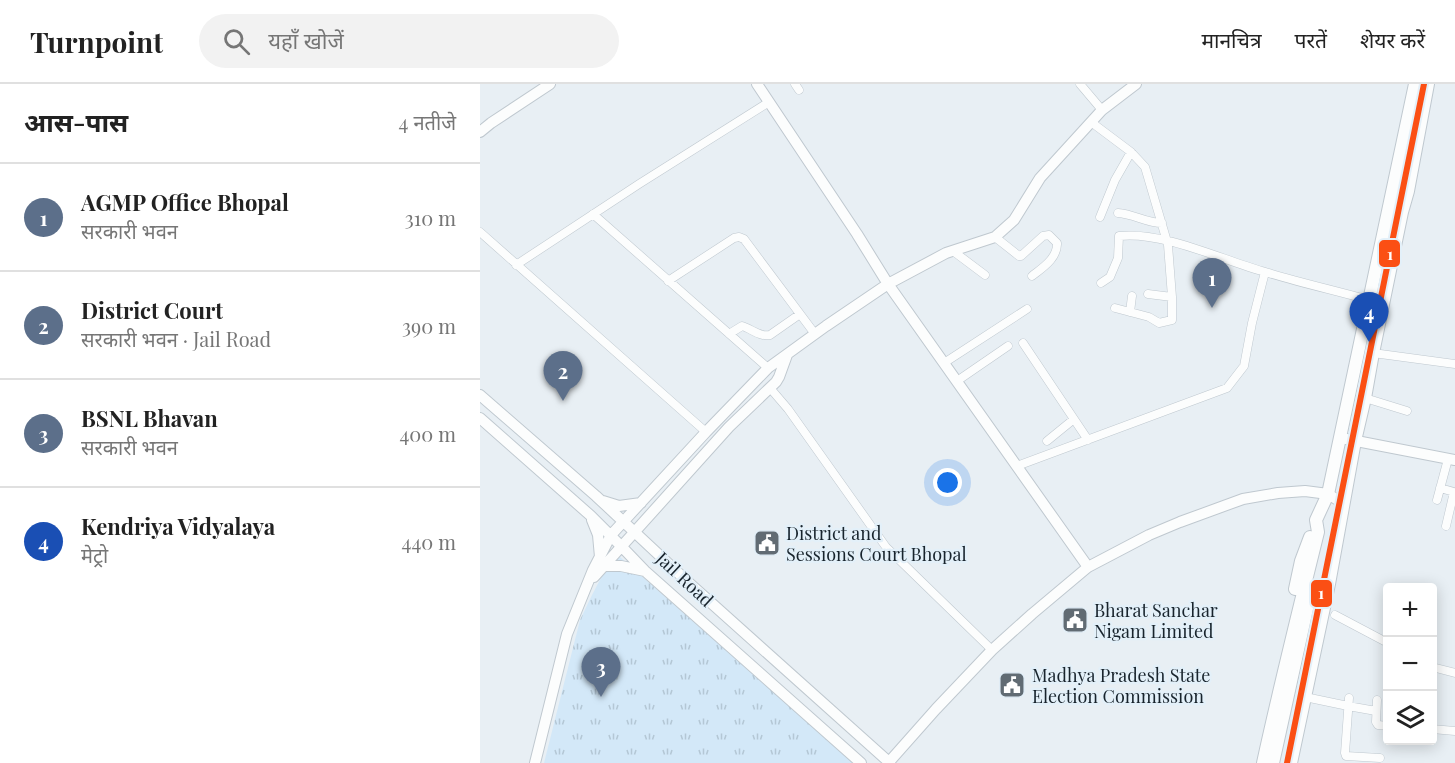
<!DOCTYPE html>
<html lang="hi">
<head>
<meta charset="utf-8">
<style>
  :root { --surface:#fff; --page:#f2f2f2; --text:#222; --muted:#767676; --line:#e0e0e0; --accent:#616b73 }
  body { margin:0; font-family:"Playfair Display","Noto Sans Devanagari",serif; background:var(--page); color:var(--text) }
  .controls { position:absolute; right:18px; bottom:18px; display:grid; overflow:hidden; border-radius:6px; box-shadow:0 3px 15px #0003 }
  .controls button { width:54px; height:54px; display:grid; place-items:center; padding:0; border:0; border-bottom:2px solid var(--line); background:var(--surface); color:var(--text); font:30px sans-serif }
  .you { position:absolute; left:468px; top:399px; width:21px; height:21px; margin:-15px; border:4px solid #fff; border-radius:50%; background:#1a73e8; box-shadow:0 0 0 9px #1a73e833 }
  .badge { display:grid; place-items:center; width:39px; height:39px; border-radius:50%; background:var(--accent); color:#fff; font-size:20px; font-weight:700 }
  .pin { position:absolute; translate:-50% -50px; filter:drop-shadow(0 2px 3px #0008) }
  .pin::after { content:''; position:absolute; top:32px; width:21px; height:18px; background:inherit; clip-path:polygon(0 0,100% 0,50% 100%) }
  .list { margin:0; padding:0; list-style:none }
  h2 { display:flex; justify-content:space-between; align-items:center; height:78px; margin:0; padding:0 24px; font-size:26px }
  h2 small { font-size:20px; font-weight:400; color:var(--muted) }
  .list li { display:grid; grid-template-columns:39px 1fr auto; gap:18px; align-items:center; box-sizing:border-box; height:108px; padding:0 24px; border-top:2px solid var(--line) }
  .list b { display:block; font-size:22px; white-space:nowrap }
  .list p { margin:0; font-size:20px; white-space:nowrap; color:var(--muted) }
  .list em { font-size:20px; font-style:normal; color:var(--muted) }
  .icon { flex:none; width:33px; height:33px; fill:none; stroke:currentColor; stroke-width:2; stroke-linecap:round; stroke-linejoin:round }
  .map { position:relative; flex:none; width:975px; height:679px; overflow:hidden }
  header { display:flex; align-items:center; gap:36px; box-sizing:border-box; height:84px; padding:0 30px; background:var(--surface); border-bottom:2px solid var(--line) }
  header strong { font-size:28px }
  nav { display:flex; gap:33px; margin-inline-start:auto; font-size:21px }
  .search { width:420px; height:54px; background:var(--page); display:flex; align-items:center; gap:15px; box-sizing:border-box; padding:0 21px; border-radius:33px; color:var(--muted); font-size:22px }
  main { display:flex }
  aside { flex:1; background:var(--surface) }
  .map>svg:first-child { display:block }
  .grass { fill:url(#grass-tufts) }
  .lines { fill:none; stroke-linecap:round; stroke-linejoin:round }
  .street-casing { stroke:#bfc8cf; stroke-width:9 }
  .secondary-casing { stroke:#bfc8cf; stroke-width:12 }
  .primary-casing { stroke:#bfc8cf; stroke-width:14 }
  .street { stroke:#fcfdfd; stroke-width:8 }
  .secondary { stroke:#fcfdfd; stroke-width:10 }
  .primary { stroke:#fcfdfd; stroke-width:12 }
  .metro-1-casing { stroke:#e3f0f9; stroke-width:10 }
  .metro-1 { stroke:#fb4f14; stroke-width:6 }
  .labels { text-anchor:middle; dominant-baseline:central; stroke-width:4.5; stroke-linejoin:round; paint-order:stroke }
  .poi-label { font-size:18px; fill:#18242d; stroke:#e3f0f9; text-anchor:start }
  .street-label { font-size:18px; fill:#18242d; stroke:#e3f0f9 }
  .line-badge { stroke:#e3f0f9; stroke-width:2 }
  .badge-label { font-size:16px; text-anchor:middle; font-weight:bold; fill:#fff }
</style>
</head>
<body>
<header>
<strong>Turnpoint</strong>
<div class="search"><svg class="icon" aria-label="search" viewBox="0 0 24 24"><circle cx="10" cy="10" r="6"/><path d="M15 15l6 6"/></svg>यहाँ खोजें</div>
<nav><a>मानचित्र</a><a>परतें</a><a>शेयर करें</a></nav>
</header>
<main>
<aside>
<h2>आस-पास<small>4 नतीजे</small></h2>
<ul class="list">
<li><span class="badge" style="background:#5c6f8a">1</span><div><b>AGMP Office Bhopal</b><p>सरकारी भवन</p></div><em>310 m</em></li>
<li><span class="badge" style="background:#5c6f8a">2</span><div><b>District Court</b><p>सरकारी भवन · Jail Road</p></div><em>390 m</em></li>
<li><span class="badge" style="background:#5c6f8a">3</span><div><b>BSNL Bhavan</b><p>सरकारी भवन</p></div><em>400 m</em></li>
<li><span class="badge" style="background:#1a4fb4">4</span><div><b>Kendriya Vidyalaya</b><p>मेट्रो</p></div><em>440 m</em></li>
</ul>
</aside>
<div class="map">
<svg width="975" height="679" viewBox="0 0 975 679">
  <defs>
    <pattern id="grass-tufts" width="24" height="20" patternUnits="userSpaceOnUse" patternTransform="scale(1.5)"><rect width="24" height="20" fill="#d3e8f8"/><path d="M3 7l-1-3M5 7V3M7 7l1-3M15 17l-1-3M17 17v-4M19 17l1-3" fill="none" stroke="#b4c7d5"/></pattern>
  </defs>
  <rect width="100%" height="100%" fill="#e8eff4"/>
  <path class="grass" d="M140,473L374,679H64L100,536L112,511L123,490Z"/>
  <g class="lines">
    <g class="street-casing">
      <path id="street" d="M315,0L319,6
        M600,0L622,26
        M611,38L651,68L665,83L688,161L692,213V236L679,239L669,233L635,224
        M638,129C654,130 666,139 682,139
        M113,130L288,284
        M620,133L635,96L651,68
        M0,148L226,348
        M515,153L539,172H541L563,152L569,151L577,159C578,174 562,184 552,192
        M473,167L505,191
        M36,181L159,100L289,18
        M188,197L254,154L259,153L264,155L335,250
        M621,199L630,193L638,174L639,152C682,147 740,175 782,187C817,198 853,206 889,216
        M668,210L692,213
        M650,228L652,212
        M249,250L262,242C272,245 279,253 290,251L320,230
        M543,259L608,356
        M893,269L975,280
        M464,279L547,225
        M477,297L528,262
        M290,304L308,325L406,463L512,566
        M885,314L927,327
        M567,357L594,335
        M537,382L747,304L764,282L772,239L785,188
        M960,404L974,408L966,442
        M957,416L968,375
        M855,531L908,559
        M952,583L975,589
        M825,613L868,622L896,627
        M869,614L865,669L866,672L900,674
        M897,616L896,638L898,641L908,642
        M952,645L975,647"/>
    </g>
    <g class="secondary-casing">
      <path id="secondary" d="M277,0L377,150L408,200L608,483
        M0,48L11,39L70,0
        M0,311L116,412L209,499L410,679
        M0,334L111,432L142,463L165,487L381,679
        M861,354L975,376
        M123,417L139,422L161,419
        M112,436L118,451L120,473
        M124,482H141L165,487
        M114,493L249,343L296,298L299,293L307,271
        M409,678L456,625L512,566L552,530L608,483L669,451L700,438L763,415L798,409L825,407L848,410L864,420
        M55,679L87,550L113,486L131,451L226,348L288,284L346,242L408,200L466,169L515,153L534,136L560,94L622,26L656,0"/>
    </g>
    <g class="primary-casing">
      <path id="primary" d="M815,505L821,477L830,453
        M783,679C800,601 819,525 838,448L836,436L848,410L935,0
        M793,679L832,502
        M811,679L849,500L875,357L885,314L893,269L922,128L928,107L948,0"/>
    </g>
    <use href="#street" class="street"/>
    <use href="#secondary" class="secondary"/>
    <use href="#primary" class="primary"/>
    <g class="metro-1-casing">
      <path id="metro-1" d="M807,679L944,0"/>
    </g>
    <use href="#metro-1" class="metro-1"/>
  </g>
  <defs>
    <g id="civic-square" transform="scale(1.35)"><rect x="-9" y="-9" width="18" height="18" rx="4" fill="#616b73" stroke="#e3f0f9"/><path d="M-.6-6.5H3V-4.5H.6V-3L4-1V1h2V6H-6V1h2V-1L-.6-3ZM-1.2 2.5V6h2.4V2.5Z" fill="#fff"/></g>
  </defs>
  <g fill-rule="evenodd">
    <use href="#civic-square" x="287" y="459"/>
    <use href="#civic-square" x="595" y="536"/>
    <use href="#civic-square" x="532" y="601"/>
  </g>
  <g class="labels">
    <g class="poi-label">
      <text x="306" y="449">District and<tspan x="306" dy="21">Sessions Court Bhopal</tspan></text>
      <text x="614" y="526">Bharat Sanchar<tspan x="614" dy="21">Nigam Limited</tspan></text>
      <text x="552" y="591">Madhya Pradesh State<tspan x="552" dy="21">Election Commission</tspan></text>
    </g>
    <g class="street-label">
      <text transform="translate(205 495) rotate(43)">Jail Road</text>
    </g>
  </g>
  <g class="line-badge">
    <rect x="898" y="155" width="23" height="29" rx="6" fill="#fb4f14"/>
    <rect x="830" y="495" width="23" height="29" rx="6" fill="#fb4f14"/>
  </g>
  <g class="badge-label">
    <text x="910" y="176">1</text>
    <text x="841" y="515">1</text>
  </g>
</svg>
<div class="controls">
<button>+</button>
<button>−</button>
<button><svg class="icon" aria-label="layers" viewBox="0 0 24 24"><path d="M12 4l9 5-9 5-9-5zM3 14l9 5 9-5"/></svg></button>
</div>
<div class="you"></div>
<div class="pin badge" style="left:732px;top:224px;background:#5c6f8a">1</div>
<div class="pin badge" style="left:83px;top:317px;background:#5c6f8a">2</div>
<div class="pin badge" style="left:121px;top:613px;background:#5c6f8a">3</div>
<div class="pin badge" style="left:889px;top:258px;background:#1a4fb4">4</div>
</div>
</main>
</body>
</html>
